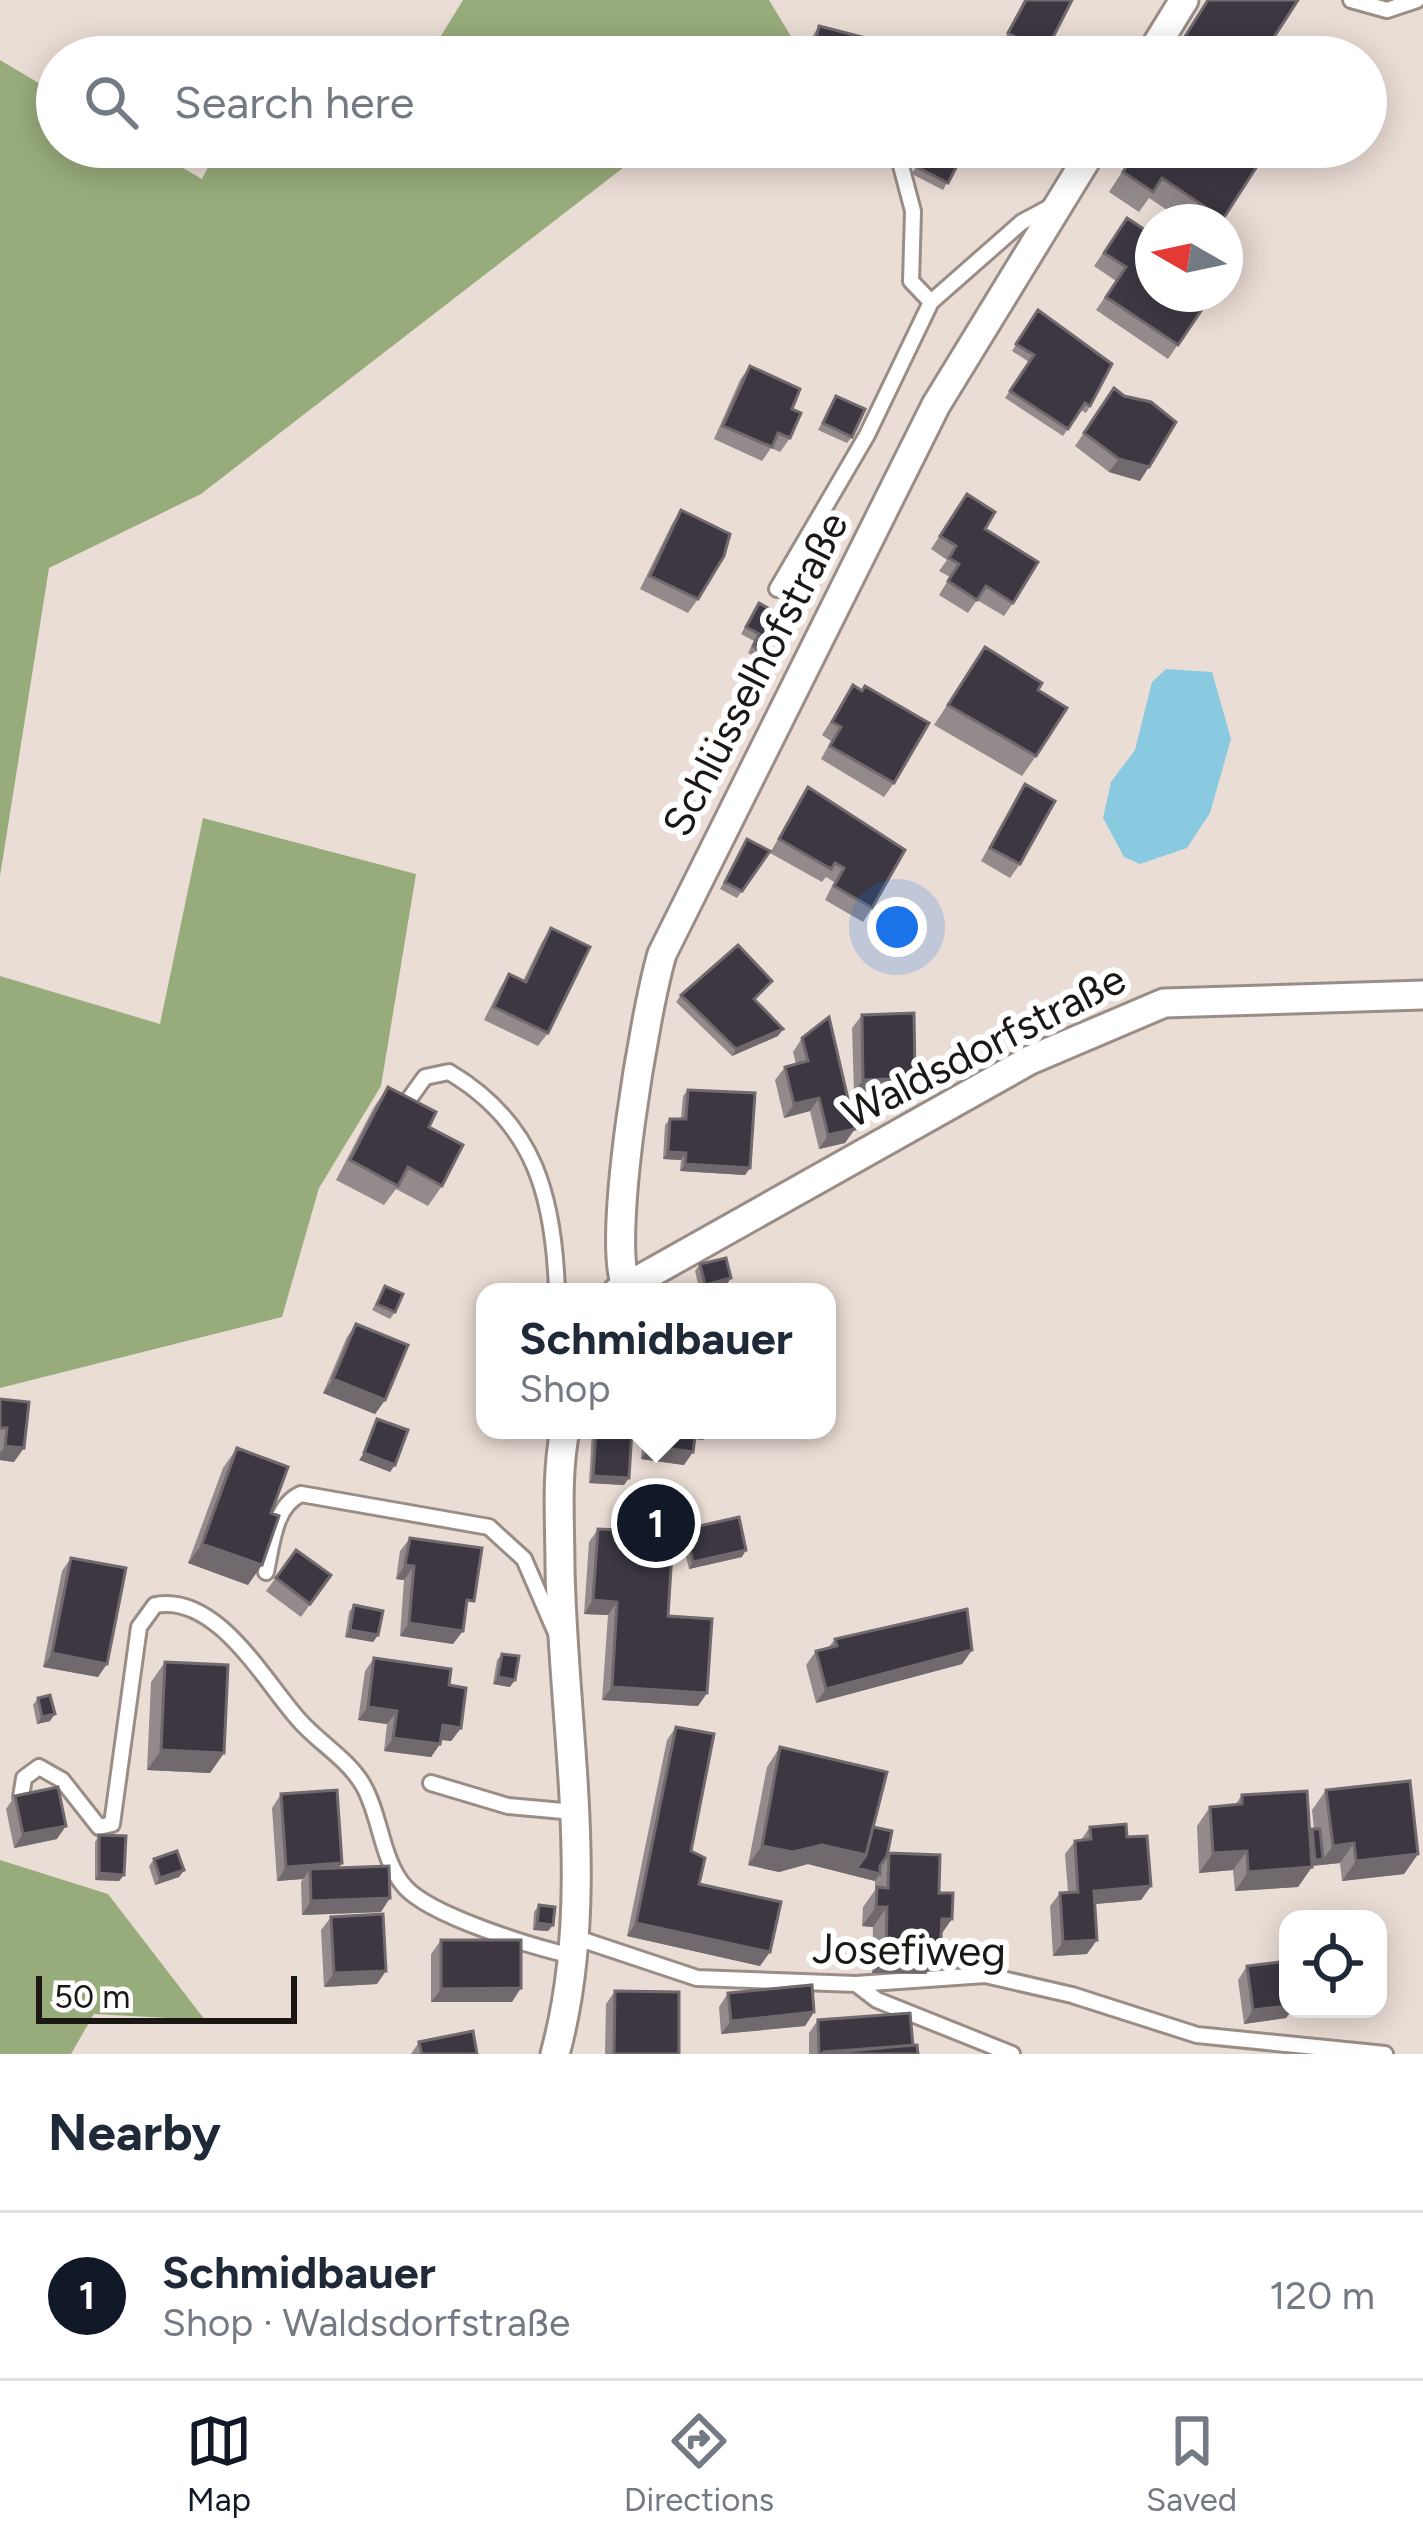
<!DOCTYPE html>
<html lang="en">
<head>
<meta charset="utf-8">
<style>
  :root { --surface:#fff; --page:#f6f6f7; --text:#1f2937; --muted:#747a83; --line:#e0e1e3; --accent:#111827 }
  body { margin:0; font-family:Figtree,sans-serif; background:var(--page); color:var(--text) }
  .controls { position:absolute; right:36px; bottom:36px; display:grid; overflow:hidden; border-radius:24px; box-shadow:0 6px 30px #0003 }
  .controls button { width:108px; height:108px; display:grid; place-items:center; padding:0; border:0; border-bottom:3px solid var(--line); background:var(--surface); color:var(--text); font:60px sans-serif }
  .compass { position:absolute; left:1135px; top:204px; width:108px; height:108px; border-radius:50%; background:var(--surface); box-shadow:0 6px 30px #0003; rotate:279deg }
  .scale { position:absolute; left:36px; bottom:30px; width:261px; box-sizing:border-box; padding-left:12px; border:6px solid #1b1714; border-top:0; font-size:33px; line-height:42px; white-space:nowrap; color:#1b1714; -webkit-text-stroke:9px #fff; paint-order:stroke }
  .you { position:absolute; left:897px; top:927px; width:42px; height:42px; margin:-30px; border:9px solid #fff; border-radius:50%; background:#1a73e8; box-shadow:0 0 0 18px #1a73e833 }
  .badge { display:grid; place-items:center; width:78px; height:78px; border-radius:50%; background:var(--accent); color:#fff; font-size:39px; font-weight:700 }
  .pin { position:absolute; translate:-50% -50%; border:6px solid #fff; box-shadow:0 3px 12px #0006 }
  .popup { position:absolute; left:476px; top:1283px; width:360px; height:156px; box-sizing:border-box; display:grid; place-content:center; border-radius:24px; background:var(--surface); filter:drop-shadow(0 3px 9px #0005); font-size:39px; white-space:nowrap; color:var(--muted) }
  .popup b { font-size:45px; color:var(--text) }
  .popup::after { content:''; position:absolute; left:50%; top:100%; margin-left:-24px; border:24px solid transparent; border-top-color:var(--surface) }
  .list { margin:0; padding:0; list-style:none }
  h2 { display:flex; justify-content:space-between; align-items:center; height:156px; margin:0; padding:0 48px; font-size:51px }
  h2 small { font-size:39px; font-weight:400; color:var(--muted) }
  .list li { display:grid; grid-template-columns:78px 1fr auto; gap:36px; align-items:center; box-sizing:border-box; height:168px; padding:0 48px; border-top:3px solid var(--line) }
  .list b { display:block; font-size:45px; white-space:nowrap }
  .list p { margin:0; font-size:39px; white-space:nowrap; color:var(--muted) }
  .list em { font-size:39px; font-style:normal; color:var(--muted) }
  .icon { flex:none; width:66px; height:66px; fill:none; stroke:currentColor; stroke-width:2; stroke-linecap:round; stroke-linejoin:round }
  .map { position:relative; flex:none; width:1423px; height:2054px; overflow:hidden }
  .search { position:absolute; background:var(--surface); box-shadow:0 6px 30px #0003; left:36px; right:36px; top:36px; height:132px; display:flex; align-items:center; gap:30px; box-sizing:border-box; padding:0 42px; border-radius:66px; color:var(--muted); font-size:45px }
  .sheet { height:324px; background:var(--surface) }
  nav { display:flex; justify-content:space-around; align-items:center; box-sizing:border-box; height:168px; border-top:3px solid var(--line); background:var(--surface); font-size:33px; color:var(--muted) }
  nav a { display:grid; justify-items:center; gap:6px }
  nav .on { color:var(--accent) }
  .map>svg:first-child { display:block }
  .forest { fill:#98ac7b }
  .water { fill:#8acae0 }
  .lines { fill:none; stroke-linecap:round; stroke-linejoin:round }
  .lane-casing { stroke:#9a8d86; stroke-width:20 }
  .street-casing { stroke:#9a8d86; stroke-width:33 }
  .lane { stroke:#fff; stroke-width:14 }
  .street { stroke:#fff; stroke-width:27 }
  .wall { fill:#938a8b }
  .shaded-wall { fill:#70696d }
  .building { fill:#3c3741; stroke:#70696d; stroke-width:3 }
  .labels { text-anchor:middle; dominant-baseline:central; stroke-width:12; stroke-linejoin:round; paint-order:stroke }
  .street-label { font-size:42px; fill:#1b1714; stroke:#fff }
</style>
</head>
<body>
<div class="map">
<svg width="1423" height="2054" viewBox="0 0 1423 2054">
  <rect width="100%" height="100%" fill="#eaddd5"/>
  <path class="forest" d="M463,0H769L792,38L767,57H428Z
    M0,60L57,94V147H147L202,179L218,147H650L201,494L49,568L0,876Z
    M203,818L416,874L381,1086L319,1188L282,1317L0,1388V976L160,1024Z
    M0,1860L108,1894L205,2020L94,2014L71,2054H0Z"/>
  <path class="water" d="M1166,669L1212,672L1231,739L1210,813L1187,848L1140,864L1124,857L1103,818L1111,782L1135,750L1152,682Z"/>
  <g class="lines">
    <g class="lane-casing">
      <path id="lane" d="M1351,0L1387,10L1417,0
        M896,147L913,211L911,281L931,302
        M777,589L867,435L931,302L1022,222L1052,206
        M407,1102L425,1077L449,1072C535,1123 554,1197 557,1292
        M266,1572C272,1545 274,1506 301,1494L489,1527L524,1559L559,1640
        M431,1783L508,1806L574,1812
        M21,1797L24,1778L39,1767L62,1780L99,1827L112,1824L139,1627L155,1605C217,1593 264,1681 299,1720C319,1743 347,1758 363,1785C381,1816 381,1860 405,1887C431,1916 533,1947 573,1956
        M574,1937L697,1978L856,1984L985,1975L1072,1995L1197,2035L1385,2054
        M856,1984L877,2000L1012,2054"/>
    </g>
    <g class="street-casing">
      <path id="street" d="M1149,57L1184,0
        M625,1283C608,1230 645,1012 662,954L936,405L1094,147
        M617,1292L1030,1060L1164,1003L1423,995
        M555,2054C598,1897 563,1728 560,1568C560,1522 556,1475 565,1430"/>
    </g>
    <use href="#lane" class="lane"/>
    <use href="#street" class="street"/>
  </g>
  <path class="wall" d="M1024,0H1072L1042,57H1036L1004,40Z
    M1208,0L1261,57L1172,56Z
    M819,26L879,57H803L806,46Z
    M926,147H967L943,190L912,174Z
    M1138,147L1263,157L1221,222H1185L1149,198L1139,212L1109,192Z
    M1249,147H1275L1267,158Z
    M1127,218L1153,294L1203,308L1168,359L1096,310L1116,281L1094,266Z
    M1038,310L1090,406L1086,413L1081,410L1063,436L1005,398L1029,362L1012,351Z
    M750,366L792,409L790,438L780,452L771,448L762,461L714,439L740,380Z
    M1114,388L1124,396L1140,481L1109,472L1075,446Z
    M836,396L852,437L847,443L818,430Z
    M967,494L985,529L1013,603L1004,616L977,600L968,613L939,595L950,577L939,571L947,560L931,549Z
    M681,510L698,599L688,613L640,589L672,524Z
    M759,603L764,653L760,659L748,653L754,641L741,634Z
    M985,647L1038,690L1036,756L1022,776L934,725Z
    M853,685L894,783L884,797L821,759L831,741L822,735Z
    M1025,784L1020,864L1010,878L981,861Z
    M808,787L872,908L863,922L825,900L834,882L826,877L822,882L770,853Z
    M747,839L770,851L737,898L720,889Z
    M551,928L548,1033L538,1046L484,1020L500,988L509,974L523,981L542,942Z
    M772,981L755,1000L783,1029L778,1036L732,1056L676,1002L681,995Z
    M862,1015L906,1092L854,1093L852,1028Z
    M802,1038L845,1143L819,1149L810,1111L784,1118L775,1080L785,1067L796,1064L793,1052Z
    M388,1087L429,1127L442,1186L428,1206L396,1189L384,1205L336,1180L374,1107Z
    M688,1090L750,1168L745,1175L680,1171L681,1160L663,1159L665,1125L670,1119H681L683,1096Z
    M700,1264L731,1278L726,1285L700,1292L695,1271Z
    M385,1286L395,1312L390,1319L372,1310Z
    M356,1324L385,1400L375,1414L323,1393L347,1337Z
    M0,1399L14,1462L0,1460Z
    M592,1430H632L624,1485L589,1483Z
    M644,1430H709L703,1440L695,1439L684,1465L641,1459Z
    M237,1448L271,1513L248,1585L188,1563L223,1468Z
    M624,1502L668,1616L707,1693L698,1706L602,1700L608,1615L584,1614L589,1542L598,1529L613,1530L614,1515Z
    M686,1529L742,1557L689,1569L681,1536Z
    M410,1538L465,1614L453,1644L400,1636L404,1580L396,1579L400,1551Z
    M296,1550L331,1575L301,1617L266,1591Z
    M71,1558L98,1677L43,1667L62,1571Z
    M354,1605L378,1635L373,1642L345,1637L349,1612Z
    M835,1639L972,1650L962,1664L816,1703L806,1665L816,1651L828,1648Z
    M502,1654L510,1687L493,1684L497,1660Z
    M374,1658L449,1685L461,1728L451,1741L441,1740L440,1744L431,1757L384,1751L387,1724L358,1720L365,1671Z
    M165,1662L224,1753L210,1773L147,1770L151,1682Z
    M38,1698L50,1721L37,1724L33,1705Z
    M676,1727L691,1851L699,1884L760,1966L627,1936L667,1740Z
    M780,1747L873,1827L887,1856L889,1853L939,1893L941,1934L926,1974L872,1973L873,1927L862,1926L863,1907L875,1890V1881L808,1864L779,1872L748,1865L767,1767Z
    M1326,1790L1418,1854L1404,1874L1342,1881L1340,1863L1312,1866L1298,1887L1235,1891L1233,1870L1199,1873L1197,1826L1210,1807L1235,1805L1242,1795L1310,1833L1314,1829L1312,1810Z
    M281,1794L339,1868L381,1912L302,1915L301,1882L303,1879L277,1881L272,1808Z
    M15,1796L57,1839L14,1848L6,1809Z
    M1090,1827L1127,1837L1151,1886L1141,1900L1094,1904L1087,1954L1053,1956L1050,1906L1060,1893L1068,1892L1065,1854L1075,1841L1081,1840Z
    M99,1835L124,1875L119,1881L95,1880V1842Z
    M154,1859L184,1870L179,1877L155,1885L149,1866Z
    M539,1905L553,1925L548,1931L533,1930L534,1912Z
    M331,1917L377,1984L324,1987L321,1930Z
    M441,1940L512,2002H431V1954Z
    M1247,1966L1288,2009H1293L1286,2018L1244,2024L1238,1980Z
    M615,1991L679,2054H605L606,2004Z
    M728,1993L814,2012L805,2026L721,2034L719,2007Z
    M818,2020L913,2045L918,2054H809V2033Z
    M419,2042L477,2054H411Z"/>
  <path class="shaded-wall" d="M1119,459L1149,467L1140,481L1109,472Z
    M783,1029L778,1036L732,1056L736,1049Z
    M915,1078L906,1092L854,1093L863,1080Z
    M819,1098L810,1111L784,1118L794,1104Z
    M855,1129L845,1143L819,1149L828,1135Z
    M668,1152L686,1153L681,1160L663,1159Z
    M685,1164L750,1168L745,1175L680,1171Z
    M731,1278L726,1285L700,1292L705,1285Z
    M333,1379L385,1400L375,1414L323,1393Z
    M693,1430H709L703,1440L688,1438Z
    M5,1446L24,1448L14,1462L0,1460V1453Z
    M650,1446L693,1452L684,1465L641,1459Z
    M364,1453L395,1465L390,1472L359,1460Z
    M593,1476L629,1478L624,1485L589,1483Z
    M202,1544L262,1565L248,1585L188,1563Z
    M746,1550L742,1557L689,1569L693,1562Z
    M405,1565L414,1566L404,1580L396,1579Z
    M593,1600L617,1602L608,1615L584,1614Z
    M409,1623L463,1631L453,1644L400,1636Z
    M350,1630L378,1635L373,1642L345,1637Z
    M972,1650L962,1664L816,1703L826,1689Z
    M52,1653L107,1664L98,1677L43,1667Z
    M498,1677L515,1680L510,1687L493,1684Z
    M612,1687L707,1693L698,1706L602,1700Z
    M368,1707L397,1711L387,1724L358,1720Z
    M55,1714L50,1721L37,1724L42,1717Z
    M443,1725L461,1728L451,1741L433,1739Z
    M393,1738L440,1744L431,1757L384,1751Z
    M161,1750L224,1753L210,1773L147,1770Z
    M66,1826L57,1839L14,1848L23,1834Z
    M1354,1843L1340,1863L1310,1866L1315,1860L1323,1859L1333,1846Z
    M822,1845L866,1855L880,1874L875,1881L808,1864L779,1872L748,1865L762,1846Z
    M1247,1851L1233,1870L1199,1873L1213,1853Z
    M1418,1854L1404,1874L1342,1881L1356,1861Z
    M342,1863L333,1877L310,1869L303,1879L277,1881L286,1867Z
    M1312,1867L1298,1887L1235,1891L1248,1872Z
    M184,1870L179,1877L155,1885L160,1878Z
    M99,1873L124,1875L119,1881L95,1880Z
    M1151,1886L1141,1900L1084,1905L1094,1891Z
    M390,1898L381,1912L302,1915L311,1901Z
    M876,1907H887L873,1927L862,1926Z
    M942,1919H952L938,1939Z
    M537,1923L553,1925L548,1931L533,1930Z
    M636,1923L770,1952L760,1966L627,1936Z
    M1097,1940L1087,1954L1053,1956L1063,1942Z
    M886,1953L940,1955L926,1974L872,1973Z
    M386,1971L377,1984L324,1987L334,1973Z
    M521,1988L512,2002H431L441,1989Z
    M1288,2006V2009H1293L1286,2018L1244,2024L1253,2010Z
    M814,2012L805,2026L721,2034L731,2021Z"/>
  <path class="building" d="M1026,0H1072L1045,53L1008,33Z
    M1208,0H1298L1261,57H1188L1177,49Z
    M819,26L882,42L879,57H812Z
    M927,147H967L948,183L917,167Z
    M1139,147H1248L1263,157L1223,219L1162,178L1153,192L1123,172Z
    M1127,218L1153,235V294H1182L1203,308L1178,345L1106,297L1126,267L1104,253Z
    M1038,310L1112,364L1090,406L1085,403L1068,429L1010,391L1034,355L1016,344Z
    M750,366L800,389L792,409L801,413L790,438L778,433L772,447L723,426Z
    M1114,388L1124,396L1151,402L1176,422L1149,467L1119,459L1084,433Z
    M836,396L865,409L852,437L823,423Z
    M967,494L995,512L985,529L1038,562L1013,603L986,586L977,600L948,581L959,564L949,558L956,546L940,536Z
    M681,510L730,534L724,556L698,599L650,576Z
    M759,603L784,617L764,653L753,646L759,634L746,627Z
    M985,647L1042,683L1038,690L1067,708L1036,756L948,705Z
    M853,685L862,691L865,686L929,723L894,783L830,746L841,727L832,722Z
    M1025,784L1055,801L1020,864L990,848Z
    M808,787L905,850L872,908L834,886L844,868L835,863L831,869L779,839Z
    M747,839L770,851L742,891L725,882Z
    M551,928L590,947L548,1033L494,1007L509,974L526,982Z
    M738,945L772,981L754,999L783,1029L736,1049L681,995Z
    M914,1013L915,1078L863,1080L862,1015Z
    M829,1017L855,1129L828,1135L819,1098L794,1104L785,1067L808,1061L802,1038Z
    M388,1087L436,1112L429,1127L463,1145L442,1186L408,1167L398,1186L350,1160Z
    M688,1090L755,1093L750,1168L685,1164L686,1153L668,1152L670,1119H686Z
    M726,1258L731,1278L705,1285L700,1264Z
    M385,1286L403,1294L395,1312L377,1304Z
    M356,1324L408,1345L385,1400L333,1379Z
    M0,1399L29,1402L24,1448L5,1446L7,1428H0Z
    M377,1419L408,1430L395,1465L364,1453Z
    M596,1430H632L629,1478L593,1476Z
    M652,1430H696L693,1452L650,1446Z
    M237,1448L288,1467L271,1513L279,1516L262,1565L202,1544Z
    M624,1502L675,1505L668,1616L712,1619L707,1693L612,1687L617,1602L593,1600L598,1529L621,1530Z
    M739,1517L746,1550L693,1562L686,1529Z
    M410,1538L482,1548L474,1601L467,1600L463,1631L409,1623L414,1566L405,1565Z
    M296,1550L331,1575L310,1604L276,1578Z
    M71,1558L126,1568L107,1664L52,1653Z
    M354,1605L383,1611L378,1635L350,1630Z
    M967,1609L972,1650L826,1689L816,1651L837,1646L835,1639Z
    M502,1654L519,1656L515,1680L498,1677Z
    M374,1658L451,1669L449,1685L466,1688L461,1728L443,1725L440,1744L393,1738L397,1711L368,1707Z
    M165,1662L228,1665L224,1753L161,1750Z
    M50,1695L55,1714L42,1717L38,1698Z
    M676,1727L714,1734L691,1851L705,1858L699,1884L781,1902L770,1952L636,1923Z
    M780,1747L887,1772L866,1855L822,1845L793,1852L762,1846Z
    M1410,1781L1418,1854L1356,1861L1354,1843L1333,1846L1326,1790Z
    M58,1787L66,1826L23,1834L15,1796Z
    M337,1790L342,1863L286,1867L281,1794Z
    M1307,1791L1312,1867L1248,1872L1247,1851L1213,1853L1210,1807L1242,1804V1795Z
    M1126,1824L1127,1837L1147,1836L1151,1886L1094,1891L1097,1940L1063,1942L1060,1893L1078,1892L1075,1841L1091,1839L1090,1827Z
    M873,1827L892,1831L887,1856L880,1866V1874L857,1868L866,1855Z
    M1312,1829H1320L1323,1859L1315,1860Z
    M99,1835L126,1836L124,1875L99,1873Z
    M177,1851L184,1870L160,1878L154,1859Z
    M889,1853L940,1855L939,1893H953L952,1919H942L940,1955L886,1953L887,1907H876L877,1887L888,1888Z
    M389,1866L390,1898L311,1901L310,1869Z
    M539,1905L555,1907L553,1925L537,1923Z
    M383,1914L386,1971L334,1973L331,1917Z
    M441,1940H521V1988L441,1989Z
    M1288,1961V2006L1253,2010L1247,1966Z
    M812,1985L814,2012L731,2021L728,1993Z
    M615,1991L679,1992V2054H614Z
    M910,2013L913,2045L819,2054L818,2020Z
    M473,2031L477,2054H422L419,2042Z
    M917,2045L918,2054H824V2052Z"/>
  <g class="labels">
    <g class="street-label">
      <text transform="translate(755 674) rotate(-63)">Schlüsselhofstraße</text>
      <text transform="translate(984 1046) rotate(-27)">Waldsdorfstraße</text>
      <text transform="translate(909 1950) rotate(1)">Josefiweg</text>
    </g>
  </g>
</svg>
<div class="controls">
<button><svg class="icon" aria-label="locate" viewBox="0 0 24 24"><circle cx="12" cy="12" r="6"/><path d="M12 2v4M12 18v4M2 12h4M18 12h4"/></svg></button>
</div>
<svg class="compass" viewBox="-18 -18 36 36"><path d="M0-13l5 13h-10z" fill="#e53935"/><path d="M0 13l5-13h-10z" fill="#747a83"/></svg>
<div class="scale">50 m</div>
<div class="you"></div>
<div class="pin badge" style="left:656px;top:1523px">1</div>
<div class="popup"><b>Schmidbauer</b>Shop</div>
<div class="search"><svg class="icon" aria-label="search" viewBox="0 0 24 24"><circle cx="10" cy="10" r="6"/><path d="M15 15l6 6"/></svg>Search here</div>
</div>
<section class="sheet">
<h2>Nearby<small></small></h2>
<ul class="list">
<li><span class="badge">1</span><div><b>Schmidbauer</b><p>Shop · Waldsdorfstraße</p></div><em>120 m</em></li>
</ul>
</section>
<nav>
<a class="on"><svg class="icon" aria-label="map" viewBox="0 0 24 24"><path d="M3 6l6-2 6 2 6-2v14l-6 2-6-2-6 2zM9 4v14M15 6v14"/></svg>Map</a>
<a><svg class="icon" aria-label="directions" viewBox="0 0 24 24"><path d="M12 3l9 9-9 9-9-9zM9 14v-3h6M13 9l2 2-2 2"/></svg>Directions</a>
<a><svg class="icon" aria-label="saved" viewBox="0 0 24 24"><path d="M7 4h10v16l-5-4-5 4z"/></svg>Saved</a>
</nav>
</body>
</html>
